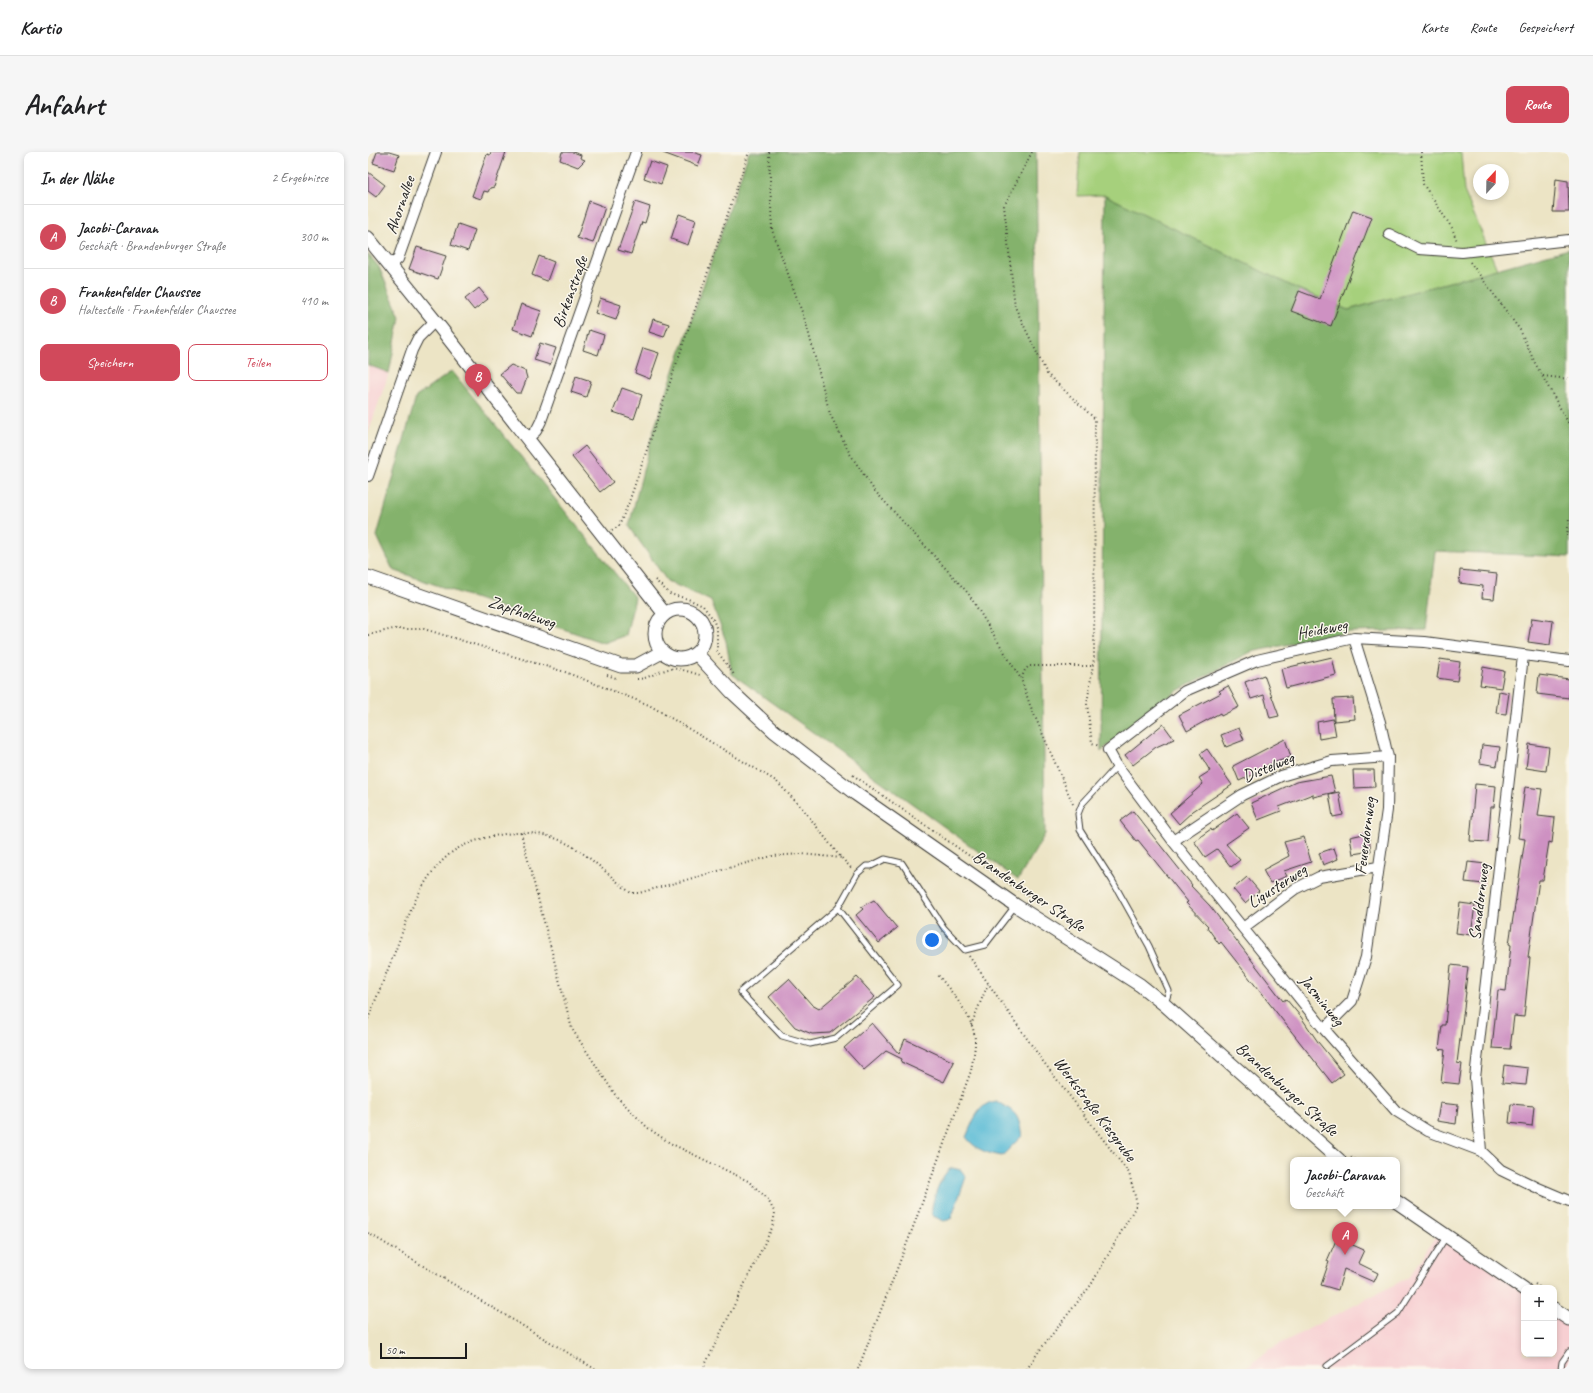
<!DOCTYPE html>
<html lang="de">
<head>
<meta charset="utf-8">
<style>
  :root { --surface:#fff; --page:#f6f6f6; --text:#202124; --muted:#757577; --line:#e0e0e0; --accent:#d1495b }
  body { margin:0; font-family:Caveat,sans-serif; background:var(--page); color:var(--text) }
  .controls { position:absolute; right:12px; bottom:12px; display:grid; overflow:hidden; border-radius:8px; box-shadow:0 2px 6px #0003 }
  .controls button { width:36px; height:36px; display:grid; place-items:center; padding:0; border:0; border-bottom:1px solid var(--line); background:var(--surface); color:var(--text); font:20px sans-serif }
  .compass { position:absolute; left:1105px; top:12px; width:36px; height:36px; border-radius:50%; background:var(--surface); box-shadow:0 2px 6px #0003; rotate:22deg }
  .scale { position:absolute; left:12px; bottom:10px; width:87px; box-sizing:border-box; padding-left:4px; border:2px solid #1c1c1c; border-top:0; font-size:11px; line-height:14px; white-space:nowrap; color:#1c1c1c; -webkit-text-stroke:3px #fbf7ec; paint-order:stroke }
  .you { position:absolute; left:564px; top:788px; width:14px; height:14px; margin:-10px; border:3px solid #fff; border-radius:50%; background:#1a73e8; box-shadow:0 0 0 6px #1a73e833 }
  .badge { display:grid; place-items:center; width:26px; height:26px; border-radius:50%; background:var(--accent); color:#fff; font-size:13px; font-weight:700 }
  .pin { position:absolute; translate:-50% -33px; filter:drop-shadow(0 1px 2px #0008) }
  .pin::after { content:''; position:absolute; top:21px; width:14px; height:12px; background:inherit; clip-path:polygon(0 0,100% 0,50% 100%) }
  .popup { position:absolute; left:922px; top:1005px; width:110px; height:52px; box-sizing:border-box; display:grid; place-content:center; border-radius:8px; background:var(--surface); filter:drop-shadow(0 1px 3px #0005); font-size:13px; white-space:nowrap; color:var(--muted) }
  .popup b { font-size:15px; color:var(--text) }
  .popup::after { content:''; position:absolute; left:50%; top:100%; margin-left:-8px; border:8px solid transparent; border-top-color:var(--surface) }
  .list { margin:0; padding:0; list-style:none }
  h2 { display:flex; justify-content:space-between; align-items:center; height:52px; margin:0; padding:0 16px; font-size:17px }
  h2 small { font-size:13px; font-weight:400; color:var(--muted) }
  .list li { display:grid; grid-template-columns:26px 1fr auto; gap:12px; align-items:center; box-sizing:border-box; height:64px; padding:0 16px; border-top:1px solid var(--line) }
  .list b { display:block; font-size:15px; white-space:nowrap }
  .list p { margin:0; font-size:13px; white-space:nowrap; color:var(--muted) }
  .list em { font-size:13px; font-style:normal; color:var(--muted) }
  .actions { display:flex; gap:8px; padding:12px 16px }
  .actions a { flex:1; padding:9px 0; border:1px solid var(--accent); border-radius:8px; text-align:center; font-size:14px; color:var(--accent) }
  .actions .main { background:var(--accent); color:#fff }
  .map { position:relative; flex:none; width:1201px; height:1217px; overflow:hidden; border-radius:8px }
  header { display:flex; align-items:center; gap:24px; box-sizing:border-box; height:56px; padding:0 20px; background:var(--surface); border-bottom:1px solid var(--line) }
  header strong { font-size:19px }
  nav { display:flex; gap:22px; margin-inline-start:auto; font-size:14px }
  .intro { display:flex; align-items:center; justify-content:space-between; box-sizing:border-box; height:96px; padding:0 24px }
  h1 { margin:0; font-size:28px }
  .button { padding:10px 18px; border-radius:8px; background:var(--accent); color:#fff; font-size:14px; font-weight:700 }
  main { display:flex; gap:24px; padding:0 24px }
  aside { flex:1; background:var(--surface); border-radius:8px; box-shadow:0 2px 6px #0003 }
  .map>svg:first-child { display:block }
  .built { fill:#f7cfd2 }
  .green { fill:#a6d07c; stroke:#61764c }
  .forest { fill:#84b26c; stroke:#506744 }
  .water { fill:#56bad5; stroke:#396b78 }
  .building { fill:#ce91c2 }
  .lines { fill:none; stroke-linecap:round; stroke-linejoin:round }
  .service-casing { stroke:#3b3a35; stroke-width:7 }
  .minor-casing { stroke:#3b3a35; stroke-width:12 }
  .tertiary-casing { stroke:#3b3a35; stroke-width:15 }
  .path { stroke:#3b3a35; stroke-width:2; stroke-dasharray:1 3; stroke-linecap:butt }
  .service { stroke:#fff; stroke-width:5 }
  .minor { stroke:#fff; stroke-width:10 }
  .tertiary { stroke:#fff; stroke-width:13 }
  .labels { text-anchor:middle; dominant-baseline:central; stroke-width:3; stroke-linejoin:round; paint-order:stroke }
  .street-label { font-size:17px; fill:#1c1c1c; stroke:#fbf7ec }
</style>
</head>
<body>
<header>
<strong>Kartio</strong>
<nav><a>Karte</a><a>Route</a><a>Gespeichert</a></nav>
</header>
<div class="intro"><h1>Anfahrt</h1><a class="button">Route</a></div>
<main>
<aside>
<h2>In der Nähe<small>2 Ergebnisse</small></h2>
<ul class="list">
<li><span class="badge">A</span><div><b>Jacobi-Caravan</b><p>Geschäft · Brandenburger Straße</p></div><em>300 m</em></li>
<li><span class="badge">B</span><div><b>Frankenfelder Chaussee</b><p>Haltestelle · Frankenfelder Chaussee</p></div><em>410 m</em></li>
</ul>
<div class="actions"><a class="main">Speichern</a><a>Teilen</a></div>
</aside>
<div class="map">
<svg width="1201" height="1217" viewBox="0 0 1201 1217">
  <rect width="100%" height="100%" fill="#fbf7ec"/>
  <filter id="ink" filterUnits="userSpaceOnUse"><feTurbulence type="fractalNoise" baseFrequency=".025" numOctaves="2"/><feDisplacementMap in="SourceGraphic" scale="8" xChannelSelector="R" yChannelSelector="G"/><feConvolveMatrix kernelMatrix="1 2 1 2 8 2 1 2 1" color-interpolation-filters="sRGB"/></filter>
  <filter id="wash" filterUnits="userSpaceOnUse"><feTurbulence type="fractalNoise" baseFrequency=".012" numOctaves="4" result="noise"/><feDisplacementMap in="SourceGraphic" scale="16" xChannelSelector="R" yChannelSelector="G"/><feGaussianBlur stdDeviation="0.9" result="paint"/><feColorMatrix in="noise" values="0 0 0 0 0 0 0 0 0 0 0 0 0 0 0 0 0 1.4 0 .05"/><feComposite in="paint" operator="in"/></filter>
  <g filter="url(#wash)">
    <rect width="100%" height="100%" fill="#ece4c5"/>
    <path class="built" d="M0,214L21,221L0,281Z
      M1070,1080L1156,1140V1202H1186V1161L1201,1172V1217H877L902,1197L1041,1125Z"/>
    <path class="green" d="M712,0H1093L1096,39L1129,117L980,158L931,139L737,43L709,44Z"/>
    <path class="forest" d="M381,0H668L677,682L650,728L364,522L358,489L343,449L299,429L261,374L284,283Z
      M737,43L928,136L980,158L1201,97V405L1067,399L1058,478L981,480L883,500L809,539L733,599Z
      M0,102L11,115L32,165L21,221L0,213Z
      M84,219L267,446L258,483L236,491L25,418L9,384L48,245Z"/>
    <path class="water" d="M628,949C648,961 650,960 654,984L634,1004C618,1001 608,998 598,985C605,970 610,951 628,949Z
      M584,1016L593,1018L598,1025L583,1067L576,1069L565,1064C560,1055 574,1019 584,1016Z"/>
    <g id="blocks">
      <path class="building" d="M9,0H21L31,3L26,18L5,11Z
        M123,0H138L126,35L122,36L120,40L116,39L113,47L104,44L119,2L122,3Z
        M194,0H205L213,3L212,6L217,8L210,15L192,8Z
        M295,0H324L334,3L330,14L295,1Z
        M282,9L299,15L293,32L276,26Z
        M0,20L17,33L8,45L0,39Z
        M1188,27L1200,29L1201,60H1185Z
        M221,49L237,55L225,91L209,86Z
        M267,50L282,55L277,71L274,70L263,102L250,98Z
        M985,58L1004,65L963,174L923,159L931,139L952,147Z
        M311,62L328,68L320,93L303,87Z
        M90,72L107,78L100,99L83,93Z
        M49,95L78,104L70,127L41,117Z
        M171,104L186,110L179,129L164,123Z
        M111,136L120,147L106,158L97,147Z
        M232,146L253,153L248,168L227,161Z
        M153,152L173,159L164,184L145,177Z
        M285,167L301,172L296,185L281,180Z
        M221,178L236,183L230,203L215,198Z
        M172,191L188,196L182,213L166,208Z
        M275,196L291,201L282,227L267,221Z
        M143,213L157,219L159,226L153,241H148L132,222Z
        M208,224L223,229L218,245L203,240Z
        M254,236L274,243L266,267L245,260Z
        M217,294L245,330L232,340L204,305Z
        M1092,418L1129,422L1126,447L1114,446L1115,434L1091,431Z
        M1164,466L1185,469L1182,493L1160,490Z
        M964,505L968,523L918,536L913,517Z
        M1072,507L1092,510L1089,529L1069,526Z
        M1115,515L1136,519L1133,536L1112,533Z
        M896,523L911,564L902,566L896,543L883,547L877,530Z
        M1171,523L1201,527V546L1169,542Z
        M860,534L871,555L853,564L852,561L819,579L811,563L853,541L851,539Z
        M1131,539L1141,541L1138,562L1128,561Z
        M985,546L987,567L966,569L965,547Z
        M965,567L968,584L951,587L949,570Z
        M795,572L806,587L788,595L765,613L757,603Z
        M871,576L876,588L858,595L853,583Z
        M917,587L923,605L899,613L900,616L871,629L865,614Z
        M1161,592L1181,595L1178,619L1158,616Z
        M1114,593L1132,595L1129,614L1112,611Z
        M839,597L864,633L825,659L811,672L802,661L835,632L831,626L842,619L832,602Z
        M985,618H1006L1007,635L986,636Z
        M963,624L967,640L945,645V642L911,655L913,659L890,668L883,651L928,630Z
        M1107,632L1128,634L1126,655H1123L1120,690L1102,689Z
        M1157,635L1174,637L1170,664L1187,666L1184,691L1181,690L1175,728H1171L1160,805L1162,806L1156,865L1146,864L1142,897L1124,896L1130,838L1138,839L1143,793L1141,792L1157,687L1150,686Z
        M971,640L975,663L965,665L961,642Z
        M765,659L824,733L823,734L842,754L915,849L918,847L933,865L950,890L976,922L964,931L853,790L851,792L839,775L840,774L818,751L820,750L770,688L768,689L752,669Z
        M869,661L881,676L858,692L872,708L863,715L849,697L837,705L826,689L843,677L844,679Z
        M1000,681L1003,699L985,702L982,685Z
        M936,685L943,710L916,719L919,724L902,731L895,718L921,704L916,690Z
        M966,696L970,707L955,713L951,701Z
        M1100,710L1118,712L1116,732L1097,730Z
        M879,725L891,739L877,751L865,737Z
        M506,748L529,776L511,791L488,763L495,757L493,755Z
        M1092,751L1107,753L1103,783L1088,781Z
        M1083,813L1100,815L1097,840H1098L1089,911L1094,912L1091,932L1073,930L1077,898L1071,897L1074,873H1077Z
        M489,825L507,845L462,881L444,882L427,875L401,845L421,827L444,853L451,857Z
        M504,871L531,902L537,887L586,910L576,930L533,910L534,907L518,899L496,918L476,896Z
        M1136,913L1160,916L1158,933L1134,931Z
        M1072,951L1090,953L1088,972L1069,969Z
        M1143,952L1166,954L1164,974L1141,971Z
        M969,1086L996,1098L990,1111L1010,1121L1006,1130L976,1117L970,1138L953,1133L961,1110L959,1109Z"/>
    </g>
  </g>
  <g filter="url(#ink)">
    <use href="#blocks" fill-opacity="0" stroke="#3b3a35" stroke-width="1"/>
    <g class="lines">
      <g class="service-casing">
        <path id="service" d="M749,614L714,652L710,662L712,678L744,728L781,794L801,839L797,852
          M470,756L530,833L468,886L442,892L414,884L372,840L470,756L489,722L498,714H503L517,707L534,711L576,776L597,798L617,793L647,754
          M959,1214L1030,1161L1078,1085
          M1193,1217L1194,1210L1201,1200"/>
      </g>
      <g class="minor-casing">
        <path id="minor" d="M1021,82L1051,97L1094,100L1201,88
          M23,113L30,107L68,0
          M159,287L168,279L173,269L268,0
          M0,324L44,198L50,186L67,169
          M1201,509L1057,490L986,486L889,508L817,539L740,598L749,614L805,689L956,877L1028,959L1060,979L1113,999L1133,1018L1168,1035L1201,1049
          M805,689L874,643L913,624L964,609L1020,605
          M875,776L927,737L951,725L1010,715
          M956,877L984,849L998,805L1019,658L1020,605L1012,570L986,486
          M1113,999L1107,926L1155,504"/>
      </g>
      <g class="tertiary-casing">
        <path id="tertiary" d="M0,86L67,169L296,461
          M0,425L253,514H268L294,500
          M287 482a25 25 0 1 1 50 0a25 25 0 1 1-50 0Z
          M329,502L364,540L406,579L488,642L647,753L772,833L797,853L971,1008
          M1029,1050L1156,1137
          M1186,1157L1201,1167"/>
      </g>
      <path class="path" d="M401,0L404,78L438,171L462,262L482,302L506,338L600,441L653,527
        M664,0L636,54L647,155L679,222L727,267L726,506L719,552L724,591L731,594
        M1053,0L1055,32L1084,76L1089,89
        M1102,110L1152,178L1167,211L1201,272
        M1175,224L1201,227
        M244,378L251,374L261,350L381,0
        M1199,384L1201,366
        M287,428L302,442L320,447L335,454L345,467L349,478V499L367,524
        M0,483L25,477H56L197,520L281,553L408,629L435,657L469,701L484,717
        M239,523L248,526
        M269,527C279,527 287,521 297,518C307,514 321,520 332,523
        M485,623L675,755
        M705,652L662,553L653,527L657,518L661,514H725
        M153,681L204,877L248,944L280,976L302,991L380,1029L399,1046L407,1061L404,1076L335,1217
        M601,804L674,908L761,1021L769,1052L723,1133L671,1199L659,1217
        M0,867C9,844 19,820 28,797C41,762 53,725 83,701C96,691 115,686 131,683C154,679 177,680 198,691C222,703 242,725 263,741H271L404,704L433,702L474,706
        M603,873L620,832
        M983,1005L988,1008
        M0,1081L227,1217
        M1167,1132L1173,1136
        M490,1217L541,1086L603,919C604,910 607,900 607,891C608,867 584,841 570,823"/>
      <use href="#service" class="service"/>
      <use href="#minor" class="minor"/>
      <use href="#tertiary" class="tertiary"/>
    </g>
  </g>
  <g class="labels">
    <g class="street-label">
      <text transform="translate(32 53) rotate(-71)">Ahornallee</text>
      <text transform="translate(202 140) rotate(-70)">Birkenstraße</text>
      <text transform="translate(154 460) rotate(19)">Zapfholzweg</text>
      <text transform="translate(954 477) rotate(-11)">Heideweg</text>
      <text transform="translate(900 615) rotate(-22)">Distelweg</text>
      <text transform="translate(997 684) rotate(-83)">Feuerdornweg</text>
      <text transform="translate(909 734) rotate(-33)">Ligusterweg</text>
      <text transform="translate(661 739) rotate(34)">Brandenburger Straße</text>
      <text transform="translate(1111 750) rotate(-83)">Sanddornweg</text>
      <text transform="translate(954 848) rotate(51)">Jasminweg</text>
      <text transform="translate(919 937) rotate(42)">Brandenburger Straße</text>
      <text transform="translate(727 957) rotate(53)">Werkstraße Kiesgrube</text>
    </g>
  </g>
</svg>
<div class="controls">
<button>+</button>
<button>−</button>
</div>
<svg class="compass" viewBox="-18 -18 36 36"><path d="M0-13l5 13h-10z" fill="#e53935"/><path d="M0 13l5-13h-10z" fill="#757577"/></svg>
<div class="scale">50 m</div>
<div class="you"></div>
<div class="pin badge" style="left:977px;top:1103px">A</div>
<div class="popup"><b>Jacobi-Caravan</b>Geschäft</div>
<div class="pin badge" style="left:110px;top:245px">B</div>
</div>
</main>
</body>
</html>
